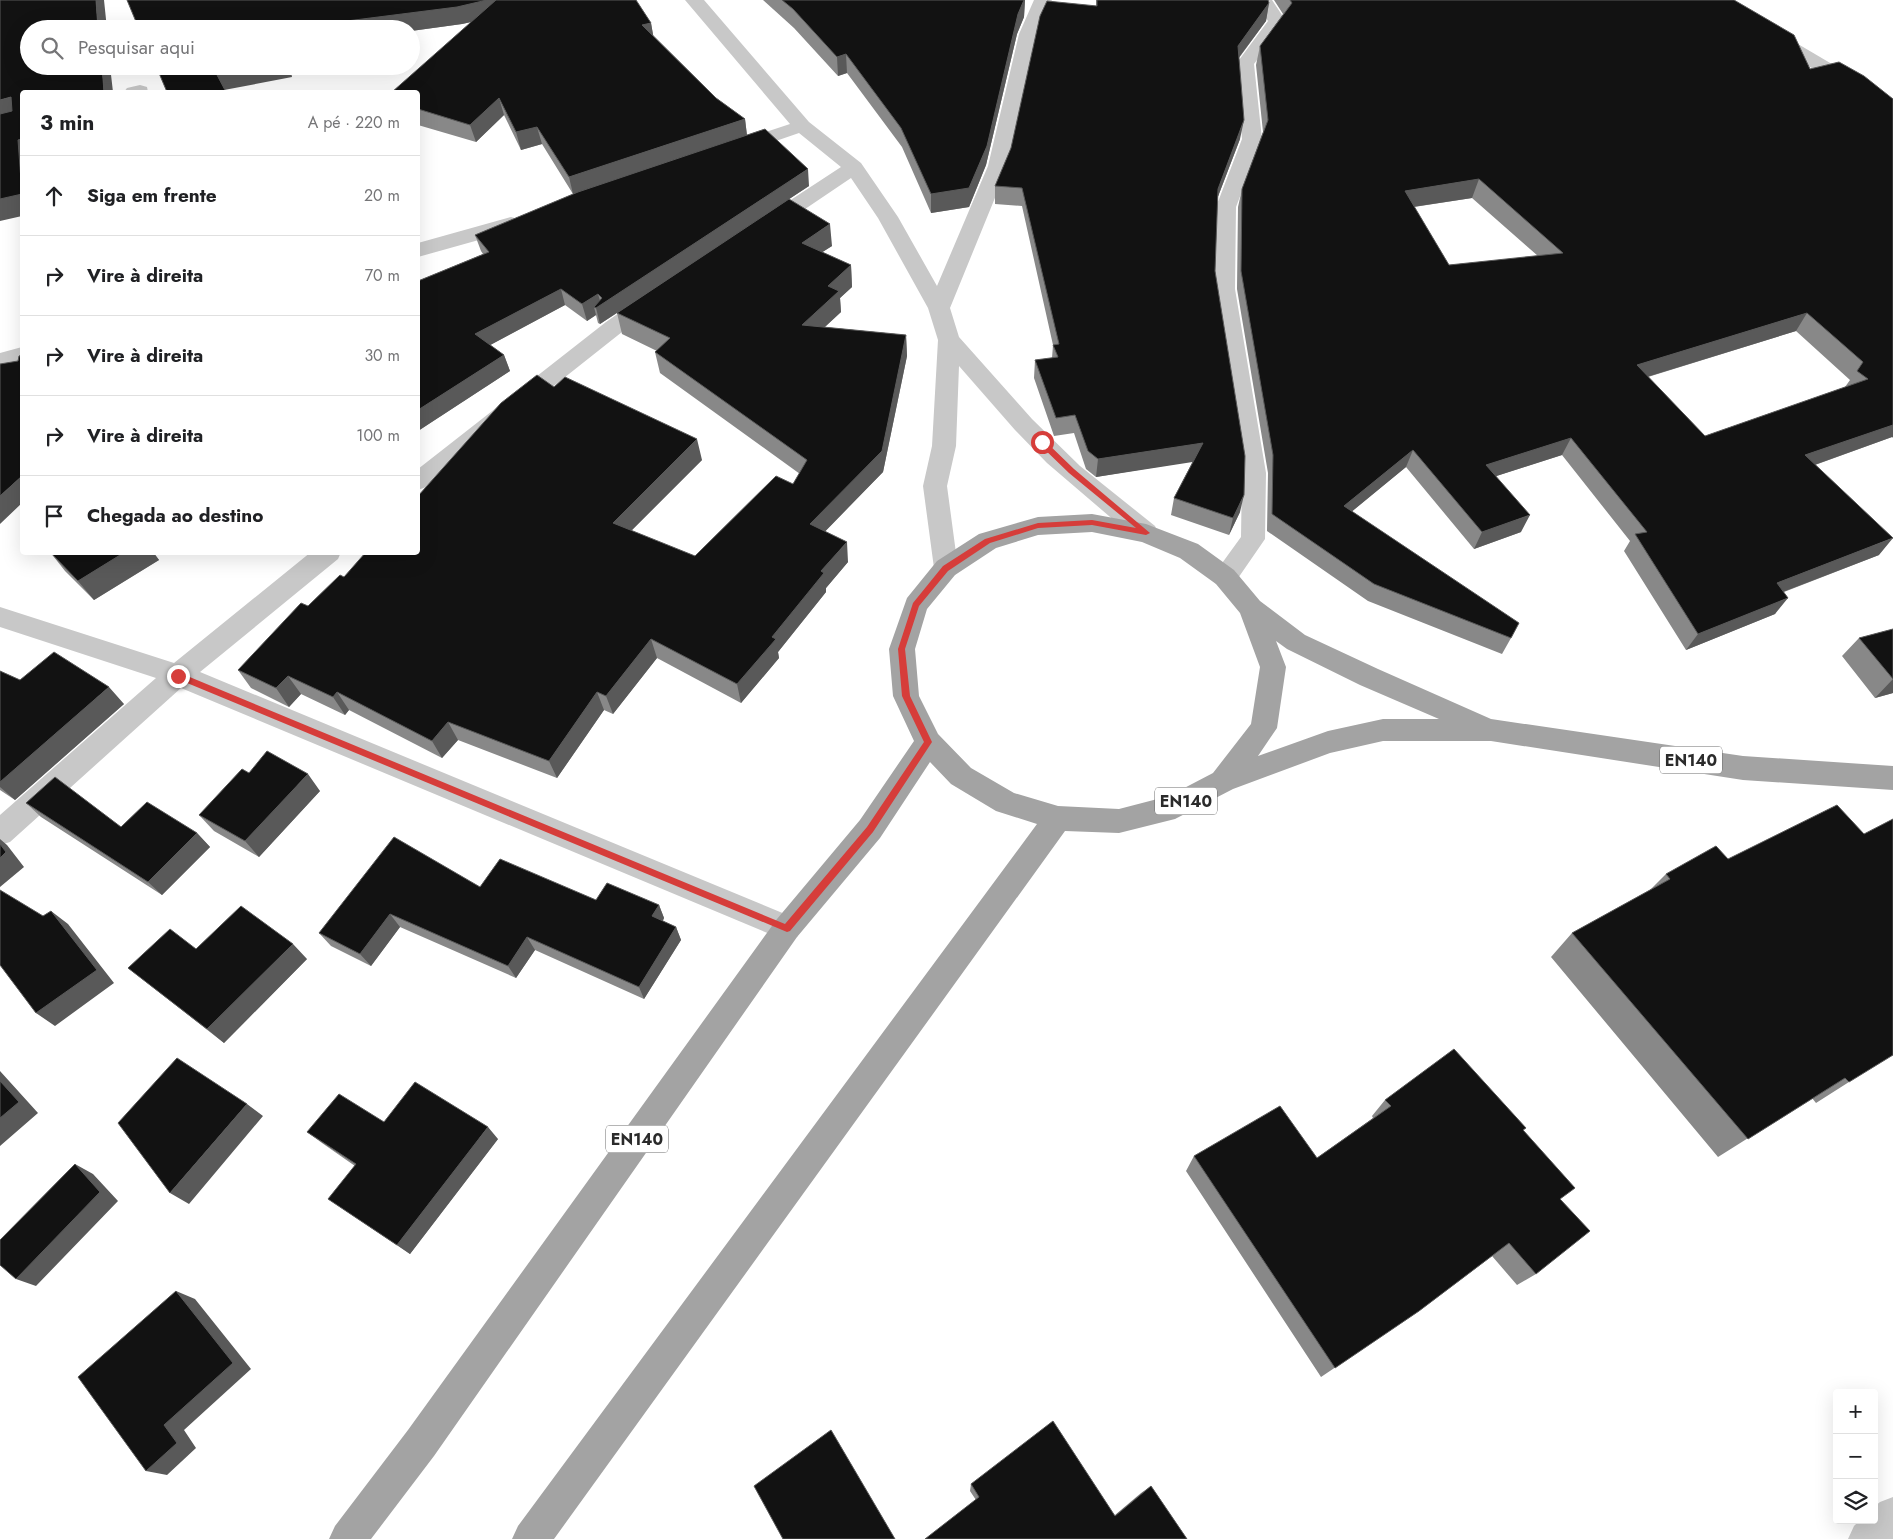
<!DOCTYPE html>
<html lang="pt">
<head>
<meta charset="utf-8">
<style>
  :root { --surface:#fff; --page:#f2f2f2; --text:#202124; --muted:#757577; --line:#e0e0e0 }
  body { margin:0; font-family:Jost,sans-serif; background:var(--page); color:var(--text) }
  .controls { position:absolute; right:15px; bottom:15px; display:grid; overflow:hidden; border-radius:5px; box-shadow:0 5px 20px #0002 }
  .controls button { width:45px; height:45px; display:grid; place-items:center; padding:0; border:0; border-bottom:1px solid var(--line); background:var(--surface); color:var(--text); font:25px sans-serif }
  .stop { position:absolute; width:15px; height:15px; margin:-11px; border:4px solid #d63d3a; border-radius:50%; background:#fff }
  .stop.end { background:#d63d3a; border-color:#fff; box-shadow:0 1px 5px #0008 }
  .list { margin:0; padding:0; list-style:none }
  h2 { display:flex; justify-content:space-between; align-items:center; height:65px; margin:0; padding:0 20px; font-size:21px }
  h2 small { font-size:16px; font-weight:400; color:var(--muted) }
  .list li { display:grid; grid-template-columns:32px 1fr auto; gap:15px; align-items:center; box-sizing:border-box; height:80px; padding:0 20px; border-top:1px solid var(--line) }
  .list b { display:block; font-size:19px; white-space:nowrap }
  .list em { font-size:16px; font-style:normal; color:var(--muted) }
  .icon { flex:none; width:28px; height:28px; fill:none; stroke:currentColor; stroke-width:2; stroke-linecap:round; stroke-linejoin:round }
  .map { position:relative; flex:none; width:1893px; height:1539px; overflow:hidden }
  .search { position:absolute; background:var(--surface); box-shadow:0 5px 20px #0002; left:20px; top:20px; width:400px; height:55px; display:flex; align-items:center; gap:12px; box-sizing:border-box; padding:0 18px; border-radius:28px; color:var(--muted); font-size:19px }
  .panel { position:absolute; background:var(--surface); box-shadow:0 5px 20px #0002; left:20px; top:90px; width:400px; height:465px; border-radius:5px }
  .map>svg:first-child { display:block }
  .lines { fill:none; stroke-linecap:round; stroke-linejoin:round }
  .minor { fill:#c8c8c8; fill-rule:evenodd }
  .primary { fill:#a3a3a3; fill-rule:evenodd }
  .wall { fill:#888; fill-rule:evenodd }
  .shaded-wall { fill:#595959 }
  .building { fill:#121212; stroke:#595959; fill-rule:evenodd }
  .route { fill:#d63d3a }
  .labels { text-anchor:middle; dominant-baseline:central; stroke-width:5; stroke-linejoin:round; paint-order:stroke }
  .shield { fill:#fff; stroke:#6b6b6b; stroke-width:1 }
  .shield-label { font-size:16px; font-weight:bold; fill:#2b2b2b }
</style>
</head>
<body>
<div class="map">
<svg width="1893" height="1539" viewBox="0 0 1893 1539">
  <rect width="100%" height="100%" fill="#fff"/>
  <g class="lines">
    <path class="minor" d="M685,0H704L809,122L861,163L898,217L937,286L988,166L1019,34L1034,0H1052L1037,34L1008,166L950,308L959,337L1032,419L1080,466L1155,526L1158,533L1155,540L1146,542L1137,540L1047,463L1015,430L959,366L956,446L947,486L958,568L955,575L946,578L937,575L934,568L923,486L932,446L938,340L928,308L878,218L851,178L774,230L767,232L760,230L757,225L760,220L841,167L799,133L744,152L737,154L730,152L727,148L730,144L790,124Z
      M1254,0H1272L1286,21L1254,64L1262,139L1236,207L1235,289L1266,473L1265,539L1234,584L1225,587L1216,584L1212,577L1241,537L1242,473L1213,289L1216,207L1242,139L1236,64L1268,21Z
      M1701,0H1723L1893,100V114L1886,112L1704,4Z
      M140,85L147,87L148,92H124L127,88Z
      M511,217L518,219L521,224L518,229L418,257V243Z
      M650,295L658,297L661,302L658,307L622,332L426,487L418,490V469L606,322L642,297Z
      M22,347V363L0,369V353Z
      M311,552H341L338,559L200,672L797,919L802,928L797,937L787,941L777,937L181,688L10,842L0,845V815L156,678L0,627V607L174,663Z
      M1893,1497V1539H1848L1854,1526L1860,1520H1874V1507L1880,1502Z"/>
    <path class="primary" d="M1092,514L1146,524L1198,544L1234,570L1260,601L1305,635L1378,669L1491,719L1743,756L1893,766V790L1743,780L1491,741H1383L1330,753L1233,789L1175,819L1119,833L1065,831L554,1539H512L518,1526L1037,824L996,811L951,784L930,762L880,838L797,937L434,1456L371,1539H329L335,1526L408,1430L777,919L860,820L914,741L893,696L889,649L907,598L937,561L979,534L1038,517ZM1092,532L1142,542L1180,558L1216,584L1240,613L1260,667L1251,724L1213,773L1169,796L1119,809L1058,806L1014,793L971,768L938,734L919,696L915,649L927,609L955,575L996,548L1038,535ZM1276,641L1287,649L1360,685L1439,719H1383L1328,731L1258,756L1277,728L1286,667Z"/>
  </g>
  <path class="wall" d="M127,0L651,23L653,35L716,98L745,119L747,135L809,186L789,199L832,246L822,252L851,265L852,287L840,298L841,312L825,327L906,335L907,356L883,472L825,531L848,562L826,588V592L778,652L779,658L741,703L657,658L613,714L604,710L557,778L458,740L442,758L349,710L345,715L301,694L289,707L251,688L238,670L308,606L344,577L554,387L702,460L631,531L695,556L793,484L800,474L660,373L655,352L657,351L622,334L617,313L600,324L598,323L596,315L587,321L565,305L490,345L504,355L510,371L418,431V281L483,254L481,251L475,235L573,194L542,144L521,150L504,115L476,142L418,125V92L471,22L462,24L411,31V29Z
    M763,0H1025L1024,17L1017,34L986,165L969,207L931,213L902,147L847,73L838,76L794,28Z
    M1096,0H1268L1269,3L1266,21L1239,58L1240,139L1217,199L1215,271L1240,512L1229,535L1171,515L1174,498L1193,461L1096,477L1086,469L1074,433L1054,436L1034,378L1035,360L1052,358L1053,345L1022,206L995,204V186L1096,6Z
    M1274,0H1734L1810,69L1893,99V438L1892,437L1815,465L1879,555L1784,592L1775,614L1686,650L1624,551L1630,541L1562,455L1496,476L1521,532L1474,549L1406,467L1352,511L1511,638L1502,654L1368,601L1267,531L1268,473L1237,289L1238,207L1242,189L1263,132L1256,65L1260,46L1283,14ZM1472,198L1538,256L1449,265L1414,207ZM1796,331L1850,380L1845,387L1705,436L1648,377Z
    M50,552H153L159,560L94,600L65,571Z
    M1893,629V693L1875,698L1842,656L1859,638Z
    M0,671L20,680L124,704L15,800L0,790Z
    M249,773L320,791L259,857L214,831L199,815Z
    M26,803L121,827L197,833L210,847L162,895L41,817Z
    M1666,874L1849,1082L1816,1103L1812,1098L1718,1157L1551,957L1572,933L1650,890Z
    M480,887L596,900L659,905L664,918L663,921L676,927L681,940L644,999L535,950L516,978L400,927L371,966L331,946L319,933Z
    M196,949L307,959L224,1043L128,968Z
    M1385,1100L1523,1130L1560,1199L1536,1274L1517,1285L1492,1256L1419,1311L1321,1377L1186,1171L1194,1156L1317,1158L1373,1118L1372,1116Z
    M307,1132L498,1139L410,1254L328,1199L355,1166L322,1143Z
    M971,1484L1115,1515L1141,1493L1151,1486L1187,1539L976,1500L970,1491Z"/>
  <path class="shaded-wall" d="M96,0H104L107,29H98Z
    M487,0H500L504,15L462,24L411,31V29H333L331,23Z
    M1024,0H1025L1024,17L1017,34L986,165L969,207L931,213V194Z
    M1269,3L1266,21L1234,64L1238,46Z
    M651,23L654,40L642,25Z
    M846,54L847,73L838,76L837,57Z
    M102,66H110L113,92H104Z
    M250,66H290L292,77L224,90L216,73Z
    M11,97L22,115L0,122V100Z
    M499,98L504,115L476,142L470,125Z
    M745,119L747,136L573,194L569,177Z
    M1244,120L1240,139L1214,207L1218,189Z
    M537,127L542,144L521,150L516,132Z
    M22,139V216L0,221V199L18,140Z
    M808,169L809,186L600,324L596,308L594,307L596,315L587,321L582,304L598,294L601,304Z
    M1479,179L1472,198L1399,209L1405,191Z
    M830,224L832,246L804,264L802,243Z
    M851,265L852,287L840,298L841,312L804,346L802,325L828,286Z
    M561,289L565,305L481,350L475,334Z
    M1807,313L1796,331L1627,383L1637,365Z
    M906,335L907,356L883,472L813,544L810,524Z
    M504,355L510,371L418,431V410Z
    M1893,425V437H1892L1792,473L1805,455Z
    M1571,438L1562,455L1478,482L1486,465Z
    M697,439L702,460L619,543L613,523Z
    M1203,443L1199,461L1096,477L1098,459Z
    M1413,450L1406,467L1338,523L1344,506Z
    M22,476V503L0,524V496Z
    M1244,495L1240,512L1229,535L1233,518Z
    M1530,515L1521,532L1474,549L1482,532Z
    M1893,538L1879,555L1764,599L1777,583Z
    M847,542L848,562L826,588V592L778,652L779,658L741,703L737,684L821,571Z
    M125,552H153L159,560L94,600L78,581Z
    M1788,598L1775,614L1686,650L1698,634Z
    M651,639L657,658L613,714L606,696Z
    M288,676L301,694L289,707L276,688Z
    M1893,679V693L1875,698Z
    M109,687L124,704L15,800L0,787V782Z
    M337,692L349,710L345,715L333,697Z
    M597,692L604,710L557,778L549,761Z
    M448,722L458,740L442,758L432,741Z
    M308,774L320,791L259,857L245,841Z
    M197,833L210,847L162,895L148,882Z
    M0,839L7,845L24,867L0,887Z
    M659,905L664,918L658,929L652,916Z
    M51,911L68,924L114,983L55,1026L36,1013Z
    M390,914L400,927L371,966L360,954Z
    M676,927L681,940L644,999L639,987Z
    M527,937L535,950L516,978L508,966Z
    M293,944L307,959L224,1043L207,1029Z
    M0,1071L38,1113L0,1146Z
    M247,1104L263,1116L189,1204L170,1193Z
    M488,1127L498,1139L410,1254L397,1245Z
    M75,1164L93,1174L118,1201L36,1286L16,1279Z
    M176,1291L195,1299L251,1369L184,1430L196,1448L167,1475L146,1471L164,1425Z"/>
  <path class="building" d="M0,0H96L98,29H29V66H102L104,92H22V139L18,140L22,194L0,199V114L12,111L11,97L0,100Z
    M127,0H487L457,7L331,23L333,29H139Z
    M496,0H636L651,23L642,25L716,98L745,119L569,177L537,127L516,132L499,98L470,125L418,109V92H392Z
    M782,0H1024L1018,14L987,146L969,188L931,194L901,128L846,54L837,57L793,9Z
    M1097,0H1268L1269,3L1238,46L1244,120L1218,189L1215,271L1245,456L1244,495L1233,518L1174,498L1203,443L1098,459L1088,451L1075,415L1056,418L1035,360L1058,357L1053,345L1059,344L1022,188L995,186L1011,148L1040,16L1047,1L1097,6Z
    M1290,0H1734L1794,35L1810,69L1839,62L1864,76L1893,99V425L1805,455L1893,538L1777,583L1788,598L1698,634L1635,534L1647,532L1571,438L1486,465L1530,515L1482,532L1413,450L1344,506L1519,623L1511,638L1374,584L1272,514L1273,455L1241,271L1242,189L1268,120L1260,46L1292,3ZM1479,179L1563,253L1449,265L1405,191ZM1807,313L1863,362L1857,371L1868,379L1705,436L1637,365Z
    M156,66H250L216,73L226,92H167Z
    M765,129L808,169L596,308L594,307L602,298L598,294L582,304L561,289L475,334L504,355L418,410V281L489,252L475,235L578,192Z
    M789,199L830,224L802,243L851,265L828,286L839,291L802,325L906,335L882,451L810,524L847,542L821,571L824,573L772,637L776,639L737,684L651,639L606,696L597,692L549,761L448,722L432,741L337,692L333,697L288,676L276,688L238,670L301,603L308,606L340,575L344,577L366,552H418V496L501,403L537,375L554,387L565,377L697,439L613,523L695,556L776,476L793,484L807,460L655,352L670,338L617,313Z
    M22,355V476L0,496V364L18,361L19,356Z
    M50,552H125L78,581Z
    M1893,629V679L1859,638Z
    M54,652L109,687L0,782V671L20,680Z
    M267,751L308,774L245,841L199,815L242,769L249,773Z
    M55,777L121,827L147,802L197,833L148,882L26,803Z
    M1837,805L1864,834L1893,819V1055L1849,1082L1845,1078L1748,1139L1572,933L1670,879L1666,874L1716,846L1728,859Z
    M394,837L480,887L500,859L596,900L607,883L659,905L652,916L676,927L639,987L527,937L508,966L390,914L360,954L319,933Z
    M0,844L6,852L0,858Z
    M0,890L43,916L51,911L97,970L36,1013L0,965Z
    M241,906L293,944L207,1029L128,968L170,929L196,949Z
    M1454,1049L1526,1128L1523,1130L1575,1188L1560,1199L1590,1231L1536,1274L1509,1243L1419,1311L1335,1368L1194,1156L1280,1106L1317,1158L1391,1106L1385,1100Z
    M177,1058L247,1104L170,1193L118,1123Z
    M0,1081L19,1102L0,1118Z
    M415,1082L488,1127L397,1245L328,1199L356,1164L307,1132L339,1094L384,1122Z
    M75,1164L100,1192L16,1279L0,1265V1240Z
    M176,1291L233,1363L164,1425L177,1443L146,1471L78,1377Z
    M1053,1421L1115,1516L1151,1486L1187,1539H925L979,1497L971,1484Z
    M831,1430L895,1539H783L754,1486Z"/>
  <path class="route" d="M1039,440H1044L1074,469L1150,533L1146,535L1092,525L1038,528L990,543L948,571L919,606L905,649L910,696L932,742L873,832L790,931L787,932L175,678L174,676L178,672L180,673L785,924L867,827L924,742L902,696L898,649L913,603L943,566L985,539L1038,523L1092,520L1136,528L1069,473L1039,444Z"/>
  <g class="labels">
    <g class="shield">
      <rect x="1660" y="746.5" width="62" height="27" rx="4"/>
      <rect x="1155" y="787.5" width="62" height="27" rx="4"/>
      <rect x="606" y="1125.5" width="62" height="27" rx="4"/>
    </g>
    <g class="shield-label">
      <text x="1691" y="760">EN140</text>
      <text x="1186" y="801">EN140</text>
      <text x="637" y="1139">EN140</text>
    </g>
  </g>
</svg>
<div class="controls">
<button>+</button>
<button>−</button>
<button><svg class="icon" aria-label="layers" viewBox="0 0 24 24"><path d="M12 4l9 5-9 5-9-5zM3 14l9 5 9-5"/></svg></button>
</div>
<div class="stop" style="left:1042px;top:442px"></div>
<div class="stop end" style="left:178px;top:676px"></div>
<div class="search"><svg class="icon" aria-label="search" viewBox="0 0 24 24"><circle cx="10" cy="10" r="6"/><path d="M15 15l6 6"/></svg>Pesquisar aqui</div>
<section class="panel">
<h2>3 min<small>A pé · 220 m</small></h2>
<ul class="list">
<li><svg class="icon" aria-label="ahead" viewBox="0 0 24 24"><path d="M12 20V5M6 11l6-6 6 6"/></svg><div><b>Siga em frente</b></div><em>20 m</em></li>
<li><svg class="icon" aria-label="right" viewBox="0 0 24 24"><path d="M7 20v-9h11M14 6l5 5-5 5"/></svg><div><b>Vire à direita</b></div><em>70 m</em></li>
<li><svg class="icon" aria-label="right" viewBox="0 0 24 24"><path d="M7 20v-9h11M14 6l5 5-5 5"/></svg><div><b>Vire à direita</b></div><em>30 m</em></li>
<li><svg class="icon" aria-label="right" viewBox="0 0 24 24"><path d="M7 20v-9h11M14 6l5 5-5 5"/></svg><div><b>Vire à direita</b></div><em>100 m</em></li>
<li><svg class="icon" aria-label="arrive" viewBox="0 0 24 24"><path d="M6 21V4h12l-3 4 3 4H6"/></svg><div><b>Chegada ao destino</b></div></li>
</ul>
</section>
</div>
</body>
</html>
